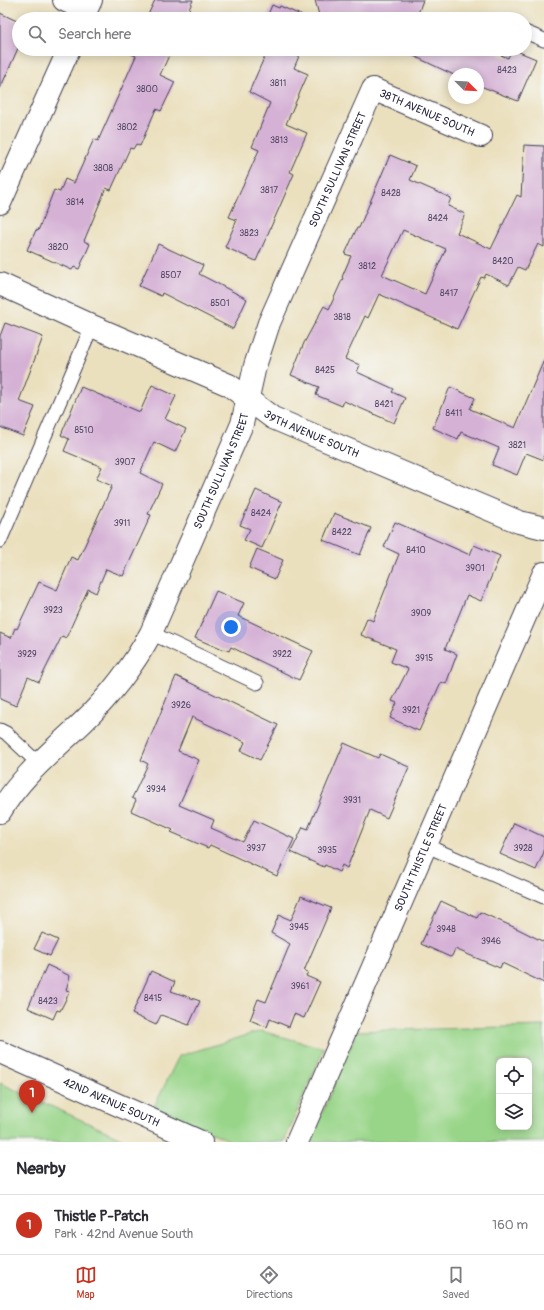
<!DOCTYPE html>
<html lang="en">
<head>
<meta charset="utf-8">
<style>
  :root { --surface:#fff; --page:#f7f7f7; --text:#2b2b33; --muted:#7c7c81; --line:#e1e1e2; --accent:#c8321e }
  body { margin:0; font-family:Pangolin,sans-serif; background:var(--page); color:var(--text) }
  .controls { position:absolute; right:12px; bottom:12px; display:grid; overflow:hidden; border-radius:8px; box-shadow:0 2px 10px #0003 }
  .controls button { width:36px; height:36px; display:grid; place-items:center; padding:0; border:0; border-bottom:1px solid var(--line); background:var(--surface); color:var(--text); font:20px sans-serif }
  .compass { position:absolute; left:448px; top:68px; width:36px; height:36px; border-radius:50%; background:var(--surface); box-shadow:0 2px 10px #0003; rotate:114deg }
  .you { position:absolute; left:231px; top:627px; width:14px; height:14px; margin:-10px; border:3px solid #fff; border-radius:50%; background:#1a73e8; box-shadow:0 0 0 6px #1a73e833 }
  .badge { display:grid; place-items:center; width:26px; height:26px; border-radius:50%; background:var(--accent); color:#fff; font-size:13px; font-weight:700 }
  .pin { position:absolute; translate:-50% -33px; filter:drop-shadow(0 1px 2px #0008) }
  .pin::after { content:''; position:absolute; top:21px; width:14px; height:12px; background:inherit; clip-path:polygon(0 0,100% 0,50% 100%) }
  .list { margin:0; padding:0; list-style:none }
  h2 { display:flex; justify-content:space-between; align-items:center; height:52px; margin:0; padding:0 16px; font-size:17px }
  h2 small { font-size:13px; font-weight:400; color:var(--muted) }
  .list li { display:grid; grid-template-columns:26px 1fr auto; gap:12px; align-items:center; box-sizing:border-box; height:60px; padding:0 16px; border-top:1px solid var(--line) }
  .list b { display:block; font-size:15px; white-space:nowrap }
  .list p { margin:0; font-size:13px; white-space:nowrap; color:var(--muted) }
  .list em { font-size:13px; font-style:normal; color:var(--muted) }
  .icon { flex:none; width:22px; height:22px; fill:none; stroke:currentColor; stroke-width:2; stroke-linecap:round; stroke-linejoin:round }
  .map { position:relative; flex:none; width:544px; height:1142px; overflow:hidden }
  .search { position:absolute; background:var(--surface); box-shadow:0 2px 10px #0003; left:12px; right:12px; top:12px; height:44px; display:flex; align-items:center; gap:10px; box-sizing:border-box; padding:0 14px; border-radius:22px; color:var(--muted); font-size:15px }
  .sheet { height:112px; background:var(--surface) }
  nav { display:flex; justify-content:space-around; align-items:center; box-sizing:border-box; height:56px; border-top:1px solid var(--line); background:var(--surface); font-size:11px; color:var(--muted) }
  nav a { display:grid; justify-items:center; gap:2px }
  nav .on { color:var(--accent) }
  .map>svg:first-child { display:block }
  .green { fill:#99d589; stroke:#5e7c62; fill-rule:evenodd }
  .building { fill:#d5b1d6; fill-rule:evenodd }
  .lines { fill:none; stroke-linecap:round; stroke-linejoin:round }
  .service-casing { stroke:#403e4f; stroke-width:15 }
  .minor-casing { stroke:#403e4f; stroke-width:24 }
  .tertiary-casing { stroke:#403e4f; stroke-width:24 }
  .service { stroke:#fff; stroke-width:13 }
  .minor { stroke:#fff; stroke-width:22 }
  .tertiary { stroke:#fff; stroke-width:22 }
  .labels { text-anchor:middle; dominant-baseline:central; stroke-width:3.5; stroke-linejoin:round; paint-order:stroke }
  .number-label { font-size:9px; fill:#4f4662 }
  .street-label { font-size:11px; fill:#22223b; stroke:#f6f6f2 }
</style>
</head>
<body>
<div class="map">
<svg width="544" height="1142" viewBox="0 0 544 1142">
  <rect width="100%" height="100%" fill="#f6f6f2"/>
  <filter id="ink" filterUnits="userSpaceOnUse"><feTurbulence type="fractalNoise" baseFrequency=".025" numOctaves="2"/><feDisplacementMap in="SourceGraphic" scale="8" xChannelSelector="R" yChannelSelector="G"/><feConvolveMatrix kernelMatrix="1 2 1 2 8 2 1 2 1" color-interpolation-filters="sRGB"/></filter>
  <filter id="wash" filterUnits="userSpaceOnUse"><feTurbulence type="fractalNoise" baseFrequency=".012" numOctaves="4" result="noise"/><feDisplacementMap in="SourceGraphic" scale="16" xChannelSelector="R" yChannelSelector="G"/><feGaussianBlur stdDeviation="0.9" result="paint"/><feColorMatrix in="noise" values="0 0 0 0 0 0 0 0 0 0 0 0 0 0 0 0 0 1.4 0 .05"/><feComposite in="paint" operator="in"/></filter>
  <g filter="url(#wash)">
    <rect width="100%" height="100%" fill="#ebe0be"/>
    <path class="green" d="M544,1026V1142H310L357,1031ZM499,1061H529V1127H499Z
      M261,1031L324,1048L284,1142H233L154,1107L179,1056Z
      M0,1083L130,1142H0Z"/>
    <g id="blocks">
      <path class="building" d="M155,0H193L185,19H146Z
        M315,0H423L416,19H320Z
        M272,5L279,8L280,6L310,19H266Z
        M0,13L19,22V46L0,89Z
        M133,49H172L160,75L175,82L161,111L156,109L140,146L136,144L133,149L130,148L111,190L106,188L84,241L90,244L79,269L74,267L72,270L27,250L36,230L38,231L54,190L60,192L65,179L74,183L94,139L98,141L136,56L131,54Z
        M268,49H302L294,68L308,74L286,124L307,133L290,172L294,174L256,261L225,247L237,220L229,217L259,150L252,147L270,103L249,92Z
        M399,49H487L508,58L512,49L536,59L518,101L478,85V74L454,75Z
        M524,145L544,146V247L538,244L525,270L518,267L509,285L486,274L484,278L481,277L457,329L379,294L368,318L365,316L345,359L360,365L357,372L394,389L392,392L405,398L394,423L344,401L342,406L316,395L319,387L291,375L304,343L324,306L329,309L343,278L342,277L351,256L345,254L357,228H359L390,155L416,166L410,180L451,198L448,206L465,214L457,233L491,249L517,195L521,197ZM403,230L446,249L425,294L382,275Z
        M158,244L203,265L199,274L247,299L233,329L162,293L161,296L139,286Z
        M5,323L43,337L19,401L35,407L23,436L0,427V336Z
        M544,360V460L526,453L517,475L492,465L499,448L461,432L458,439L433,428L450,387L475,398L470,409L515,428Z
        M152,385L176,396L165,419L186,429L175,452L154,442L140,473L162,484L148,514L151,515L123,576L106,569L96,593L88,589L66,638L62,636L39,682L28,677L16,706L0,699V633L11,638L15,628L17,629L39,582L57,590L71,557L78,560L112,486L96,479L102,467L64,451L69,439L61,435L81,387L140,412Z
        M256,490L282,502L262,548L244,540L250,529L240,525Z
        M334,513L371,528L360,555L323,540Z
        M395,522L470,555L474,545L500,556L481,601L467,595L445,649L457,654L446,684L441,682L419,731L390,718L397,703L392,701L408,669L391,662L396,649L361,635L367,618L373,621L399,554L384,547Z
        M257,549L283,560L275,579L249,568Z
        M216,591L244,603L238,616L313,651L299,680L231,647L229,651L224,649L223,650L195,638Z
        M176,676L278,725L260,760L241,751L245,742L192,717L178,751L199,760L179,805L214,820L211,828L243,842L254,820L294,839L277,876L210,845L208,848L171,832L173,830L131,811L136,800L132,798L148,764L141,760Z
        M344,743L378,758L380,754L409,767L387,818L370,810L347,868L342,865L339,872L325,865L324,867L291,852L303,827L308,829Z
        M514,823L544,837V852L536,870L500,854Z
        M301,896L331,908L304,971L308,972L306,976L320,982L304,1018L294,1014L289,1027L270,1019L267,1027L250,1020L258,999L266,1002L290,944L271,933L279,915L291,920Z
        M441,901L477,918L480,912L518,929L544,942V983L502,963L500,968L455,949L452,956L450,957L421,944Z
        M42,933L58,940L50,956L34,949Z
        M47,965L70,976L66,990L70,991L60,1011L57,1010L53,1019L28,1008Z
        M151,971L175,982L171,991L200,1001L189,1025L161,1015L156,1025L132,1014Z"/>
    </g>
  </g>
  <g filter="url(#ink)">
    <use href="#blocks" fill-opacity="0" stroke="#403e4f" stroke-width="1"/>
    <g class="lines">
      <g class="service-casing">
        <path id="service" d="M525,32L544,40
          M0,541L92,326
          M151,633L257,683
          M0,730L6,733L39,764
          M427,846L544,897"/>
      </g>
      <g class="minor-casing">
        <g id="minor">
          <path d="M64,0L86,10"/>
          <path id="s1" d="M0,284L92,326L229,385L273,418L519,522L544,528"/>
          <path id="s2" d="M0,812C21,776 53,751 83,722C110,696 133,666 151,633L242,424L255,366L269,323L373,89L481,136"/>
          <path id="s3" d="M0,1052L201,1142"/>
          <path id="s4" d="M297,1142L544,573"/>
        </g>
      </g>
      <g class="tertiary-casing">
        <path id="tertiary" d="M82,19L91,0
          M0,203L69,49"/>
      </g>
      <use href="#service" class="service"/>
      <use href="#minor" class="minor"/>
      <use href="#tertiary" class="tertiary"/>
    </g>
  </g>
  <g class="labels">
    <g class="number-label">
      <text x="507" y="70">8423</text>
      <text x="278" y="83">3811</text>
      <text x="147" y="89">3800</text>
      <text x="127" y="127">3802</text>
      <text x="279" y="140">3813</text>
      <text x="103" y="168">3808</text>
      <text x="269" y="190">3817</text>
      <text x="391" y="193">8428</text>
      <text x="75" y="202">3814</text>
      <text x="438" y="218">8424</text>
      <text x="249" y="233">3823</text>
      <text x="58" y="247">3820</text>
      <text x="503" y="261">8420</text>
      <text x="367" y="266">3812</text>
      <text x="171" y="275">8507</text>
      <text x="449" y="293">8417</text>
      <text x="220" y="303">8501</text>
      <text x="342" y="317">3818</text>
      <text x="325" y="370">8425</text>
      <text x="384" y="404">8421</text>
      <text x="454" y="413">8411</text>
      <text x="84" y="430">8510</text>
      <text x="517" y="445">3821</text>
      <text x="125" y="462">3907</text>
      <text x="261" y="513">8424</text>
      <text x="122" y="523">3911</text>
      <text x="342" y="532">8422</text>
      <text x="416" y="550">8410</text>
      <text x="475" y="568">3901</text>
      <text x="53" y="610">3923</text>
      <text x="421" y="613">3909</text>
      <text x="27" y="654">3929</text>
      <text x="282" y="654">3922</text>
      <text x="424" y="658">3915</text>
      <text x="181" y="705">3926</text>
      <text x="411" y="710">3921</text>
      <text x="156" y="789">3934</text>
      <text x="352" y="800">3931</text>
      <text x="256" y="848">3937</text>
      <text x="523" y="848">3928</text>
      <text x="327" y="850">3935</text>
      <text x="299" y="927">3945</text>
      <text x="446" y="929">3948</text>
      <text x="491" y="941">3946</text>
      <text x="300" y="986">3961</text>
      <text x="153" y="998">8415</text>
      <text x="48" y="1001">8423</text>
    </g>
    <g class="street-label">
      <text stroke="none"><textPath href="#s2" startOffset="883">38TH AVENUE SOUTH</textPath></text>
      <text stroke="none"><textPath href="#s2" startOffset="736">SOUTH SULLIVAN STREET</textPath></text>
      <text stroke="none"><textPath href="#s1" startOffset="347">39TH AVENUE SOUTH</textPath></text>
      <text stroke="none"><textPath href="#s2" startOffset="412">SOUTH SULLIVAN STREET</textPath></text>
      <text stroke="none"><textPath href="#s4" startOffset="310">SOUTH THISTLE STREET</textPath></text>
      <text stroke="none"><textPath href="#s3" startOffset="122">42ND AVENUE SOUTH</textPath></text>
    </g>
  </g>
</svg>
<div class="controls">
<button><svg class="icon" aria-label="locate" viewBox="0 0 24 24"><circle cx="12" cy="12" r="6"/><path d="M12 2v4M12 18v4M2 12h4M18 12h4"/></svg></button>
<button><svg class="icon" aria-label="layers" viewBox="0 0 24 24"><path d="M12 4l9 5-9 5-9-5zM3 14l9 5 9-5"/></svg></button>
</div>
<svg class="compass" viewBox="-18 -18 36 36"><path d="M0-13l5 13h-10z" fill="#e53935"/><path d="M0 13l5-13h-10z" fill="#7c7c81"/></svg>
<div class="you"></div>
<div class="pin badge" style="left:32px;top:1113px">1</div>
<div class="search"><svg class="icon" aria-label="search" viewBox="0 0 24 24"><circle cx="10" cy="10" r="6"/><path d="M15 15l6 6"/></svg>Search here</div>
</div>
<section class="sheet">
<h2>Nearby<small></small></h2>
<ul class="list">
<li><span class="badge">1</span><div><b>Thistle P-Patch</b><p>Park · 42nd Avenue South</p></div><em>160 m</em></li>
</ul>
</section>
<nav>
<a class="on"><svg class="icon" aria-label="map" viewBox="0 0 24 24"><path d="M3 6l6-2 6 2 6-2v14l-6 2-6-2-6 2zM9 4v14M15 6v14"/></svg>Map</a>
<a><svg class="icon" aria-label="directions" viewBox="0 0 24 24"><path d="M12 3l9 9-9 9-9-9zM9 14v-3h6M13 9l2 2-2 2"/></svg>Directions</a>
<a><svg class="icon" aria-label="saved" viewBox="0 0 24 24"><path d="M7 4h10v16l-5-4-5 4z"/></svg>Saved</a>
</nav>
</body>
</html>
